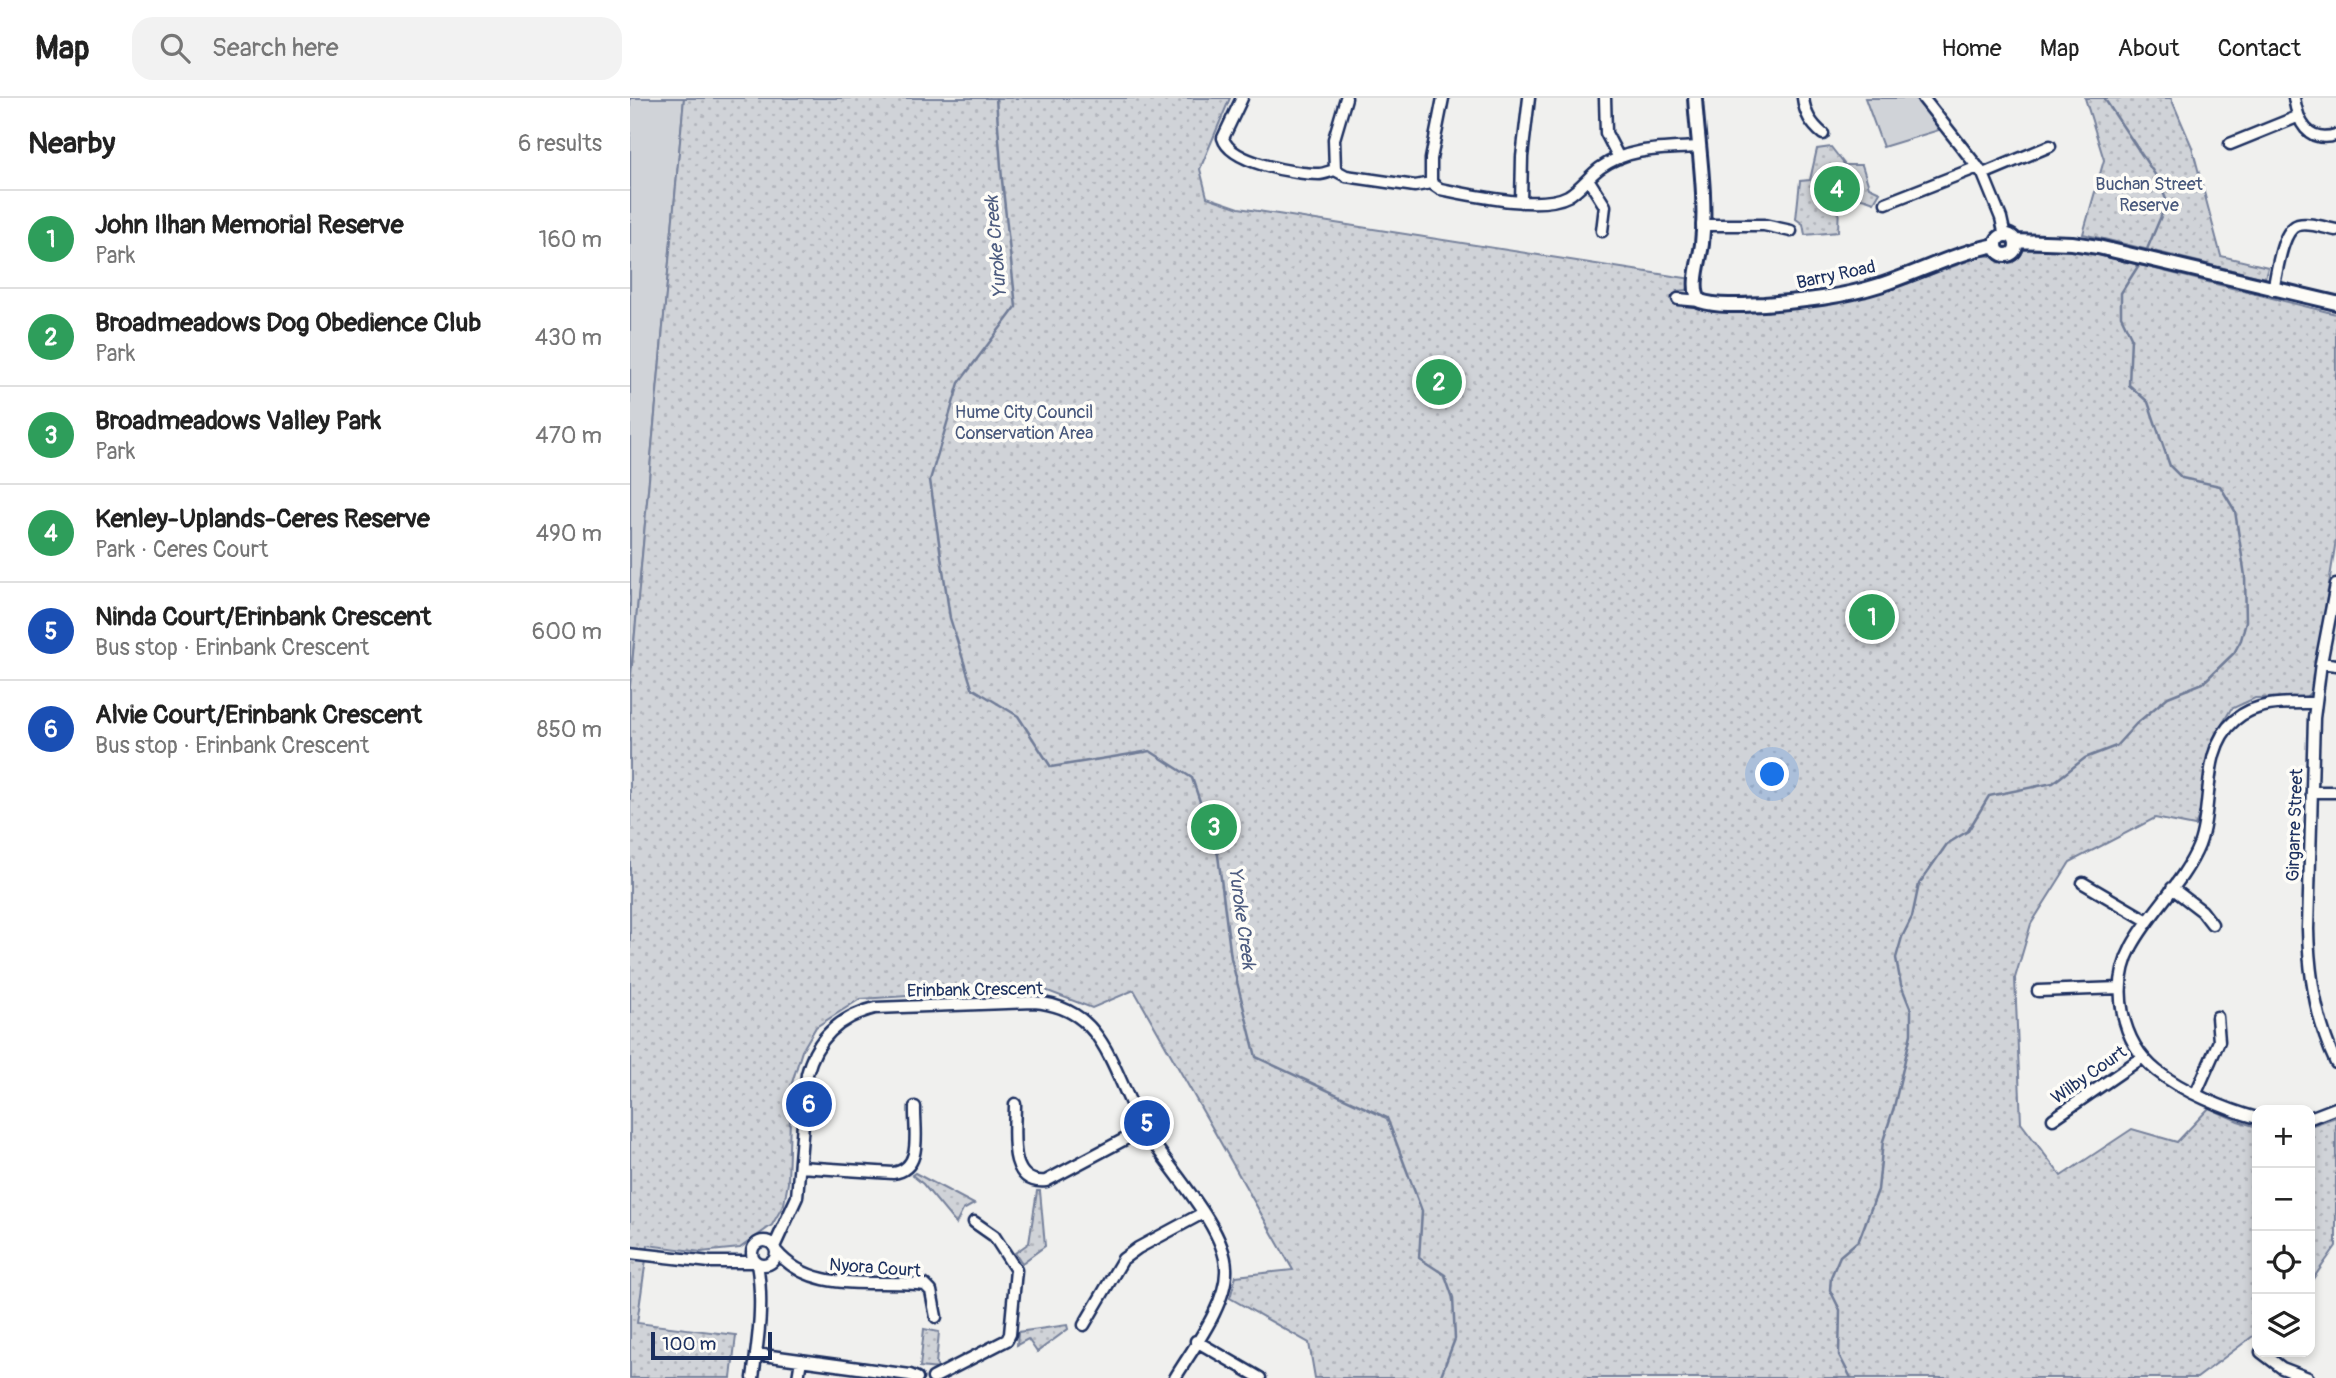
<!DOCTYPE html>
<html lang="en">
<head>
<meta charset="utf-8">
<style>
  :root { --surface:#fff; --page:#f2f2f2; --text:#222; --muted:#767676; --line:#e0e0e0; --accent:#1a73e8 }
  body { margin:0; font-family:Pangolin,sans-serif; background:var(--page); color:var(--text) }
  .controls { position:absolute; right:21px; bottom:21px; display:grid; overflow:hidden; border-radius:14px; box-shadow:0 4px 10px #0003 }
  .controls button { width:63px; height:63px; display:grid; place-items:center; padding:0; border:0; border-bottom:2px solid var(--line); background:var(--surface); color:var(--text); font:35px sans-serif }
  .scale { position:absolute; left:21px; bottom:18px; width:121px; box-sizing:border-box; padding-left:7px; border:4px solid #1b2f5e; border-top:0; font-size:19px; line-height:24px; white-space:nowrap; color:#1b2f5e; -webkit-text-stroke:5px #fdfcf7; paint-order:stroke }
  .you { position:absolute; left:1143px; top:677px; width:24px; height:24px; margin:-18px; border:5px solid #fff; border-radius:50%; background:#1a73e8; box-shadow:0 0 0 10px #1a73e833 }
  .badge { display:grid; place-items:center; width:46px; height:46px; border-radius:50%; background:var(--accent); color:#fff; font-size:23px; font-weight:700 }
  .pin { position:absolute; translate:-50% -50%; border:4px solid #fff; box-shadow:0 2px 7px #0006 }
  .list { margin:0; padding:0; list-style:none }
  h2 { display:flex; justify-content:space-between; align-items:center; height:91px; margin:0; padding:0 28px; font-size:30px }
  h2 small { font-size:23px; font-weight:400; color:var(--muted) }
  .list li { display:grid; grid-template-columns:46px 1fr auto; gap:21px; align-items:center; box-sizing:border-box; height:98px; padding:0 28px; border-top:2px solid var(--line) }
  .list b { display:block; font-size:26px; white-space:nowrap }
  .list p { margin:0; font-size:23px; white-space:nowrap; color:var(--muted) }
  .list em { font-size:23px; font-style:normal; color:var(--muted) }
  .icon { flex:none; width:38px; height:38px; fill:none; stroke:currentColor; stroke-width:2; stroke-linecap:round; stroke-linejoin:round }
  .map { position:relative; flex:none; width:1706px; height:1280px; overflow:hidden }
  header { display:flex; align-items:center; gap:42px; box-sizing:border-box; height:98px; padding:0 35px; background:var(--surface); border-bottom:2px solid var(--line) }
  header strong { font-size:33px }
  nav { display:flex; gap:38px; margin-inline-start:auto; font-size:24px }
  .search { width:490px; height:63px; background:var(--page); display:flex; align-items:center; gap:18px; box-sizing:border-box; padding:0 24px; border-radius:21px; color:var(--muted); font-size:26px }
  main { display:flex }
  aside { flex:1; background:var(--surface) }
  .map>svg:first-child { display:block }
  .grass { fill:#d0d3d8; stroke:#76819b; stroke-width:2 }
  .park { fill:url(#park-dots); stroke:#76819b; stroke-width:2 }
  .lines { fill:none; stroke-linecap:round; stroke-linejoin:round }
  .stream { stroke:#6f7b97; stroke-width:2.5 }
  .minor-casing { stroke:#1b2f5e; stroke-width:15 }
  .tertiary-casing { stroke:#1b2f5e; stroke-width:18 }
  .minor { stroke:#fdfcf7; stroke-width:10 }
  .tertiary { stroke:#fdfcf7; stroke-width:12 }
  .labels { text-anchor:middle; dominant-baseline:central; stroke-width:7; stroke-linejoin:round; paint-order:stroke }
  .park-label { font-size:18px; fill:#48587c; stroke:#fdfcf7 }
  .street-label { font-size:18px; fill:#1b2f5e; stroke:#fdfcf7 }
  .water-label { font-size:19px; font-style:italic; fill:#4c5b7f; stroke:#fdfcf7 }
</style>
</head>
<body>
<header>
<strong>Map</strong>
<div class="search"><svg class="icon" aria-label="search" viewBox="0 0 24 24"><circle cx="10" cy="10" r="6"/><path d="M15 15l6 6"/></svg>Search here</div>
<nav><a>Home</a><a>Map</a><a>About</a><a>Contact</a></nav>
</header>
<main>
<aside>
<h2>Nearby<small>6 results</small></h2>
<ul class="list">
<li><span class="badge" style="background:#2e9e5b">1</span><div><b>John Ilhan Memorial Reserve</b><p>Park</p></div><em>160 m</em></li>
<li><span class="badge" style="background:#2e9e5b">2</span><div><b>Broadmeadows Dog Obedience Club</b><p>Park</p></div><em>430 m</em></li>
<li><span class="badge" style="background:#2e9e5b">3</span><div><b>Broadmeadows Valley Park</b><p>Park</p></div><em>470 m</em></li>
<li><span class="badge" style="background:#2e9e5b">4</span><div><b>Kenley-Uplands-Ceres Reserve</b><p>Park · Ceres Court</p></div><em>490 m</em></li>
<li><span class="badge" style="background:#1a4fb4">5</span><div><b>Ninda Court/Erinbank Crescent</b><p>Bus stop · Erinbank Crescent</p></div><em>600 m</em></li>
<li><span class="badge" style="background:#1a4fb4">6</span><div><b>Alvie Court/Erinbank Crescent</b><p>Bus stop · Erinbank Crescent</p></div><em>850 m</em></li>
</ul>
</aside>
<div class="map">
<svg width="1706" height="1280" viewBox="0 0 1706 1280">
  <defs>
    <pattern id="park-dots" width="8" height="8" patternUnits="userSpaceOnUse" patternTransform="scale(1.75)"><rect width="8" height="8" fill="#d0d3d8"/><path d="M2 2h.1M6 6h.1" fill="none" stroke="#b2b5bc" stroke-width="1.8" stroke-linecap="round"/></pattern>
  </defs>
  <rect width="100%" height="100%" fill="#f0f0ee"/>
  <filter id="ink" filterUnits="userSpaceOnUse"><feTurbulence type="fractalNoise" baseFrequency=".0143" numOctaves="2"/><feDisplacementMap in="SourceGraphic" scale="14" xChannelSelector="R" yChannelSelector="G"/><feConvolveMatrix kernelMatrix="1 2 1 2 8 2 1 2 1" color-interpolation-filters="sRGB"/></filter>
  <g filter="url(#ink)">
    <path class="grass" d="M0,0H54L0,588Z
      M1235,0H1288L1309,32L1253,49Z"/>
    <path class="park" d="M54,0H600L570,71L577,99L609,110L1062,181L1057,192L1047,193L1046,206C1101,213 1158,214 1213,203C1260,194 1306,174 1352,158C1369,156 1376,165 1390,152L1438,151L1469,157L1706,216V442L1682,593L1676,599L1625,600L1601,611L1580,647L1572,709L1565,728L1525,720L1440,764L1401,826L1385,880L1391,1025L1431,1078L1502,1031L1547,1044L1579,1010L1608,1023L1627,1029V1235L1567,1280H685L679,1245L600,1200L606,1178L663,1172L504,892L462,910L410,890L230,901L186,929L172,953L161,988L158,1085L154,1106L142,1127L110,1150L71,1154L18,1147L7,1225L106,1237L101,1280H0V589Z
      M1455,0H1541L1562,49L1591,158L1638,169L1635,180L1453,136L1474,62Z
      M1201,49L1215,67H1232L1239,89L1250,94L1244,104C1231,99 1221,96 1209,105L1208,134L1175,137L1173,126L1166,121L1170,83L1180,82L1187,51Z
      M1706,1019V1148L1680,1185V1028Z
      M285,1075L344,1106L333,1112L326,1126L293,1086L282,1077Z
      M407,1093H410L415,1148L392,1165L385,1155L399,1145Z
      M437,1227L438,1231L407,1254L398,1241L387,1247L388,1234Z
      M294,1231L309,1234L306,1266L309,1271L290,1269Z"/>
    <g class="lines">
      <path class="stream" d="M366,0L372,82L386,209L329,285L300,382L320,520L342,590L388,618L421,669L520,653L562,680L588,757L601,860L626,959L757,1020L792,1113L789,1160L815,1177L823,1200L825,1241L810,1280
        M1474,0L1528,81L1537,104L1515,156
        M1221,1280L1209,1257L1210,1212L1200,1192L1201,1179L1210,1158L1229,1142L1248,1092L1253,1043L1264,1009L1281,936V912L1271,887L1266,860L1272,839L1282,819L1289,786L1317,746L1338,733L1359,698L1423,685L1455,660L1486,648L1506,626L1538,599L1573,585L1604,555L1611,542L1616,523L1615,478L1605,413L1590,388L1552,380L1540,368L1518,304L1499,287L1501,239L1491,218V195L1512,162"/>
      <g class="minor-casing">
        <path id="minor" d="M612,0L593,40C600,65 666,76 689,76C694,76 700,73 705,72
          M975,0L976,35L989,60
          M1173,0C1175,16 1181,26 1193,36
          M1293,0L1353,76L1371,120L1375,138
          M1664,0C1668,24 1677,45 1706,37
          M1600,46L1667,19
          M705,72L716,78L785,88L801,85
          M705,72L704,41L716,0
          M1353,76L1420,48
          M958,81L975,108L972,133
          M801,85L810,91C841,97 910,113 938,98C950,91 959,78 970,70C999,49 1035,51 1069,49
          M801,85V61L813,0
          M891,104L892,59L899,0
          M1256,105L1348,69
          M1072,127H1134L1161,133
          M1643,192C1647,176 1651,132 1668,127C1679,124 1695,130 1706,132
          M1048,201L1070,203
          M1706,487L1691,565L1684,620L1678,831C1679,877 1686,923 1706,965
          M1691,565L1706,567
          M1682,694H1706
          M1453,785L1518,823
          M1542,790L1572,813L1582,826
          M1408,893L1490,890
          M1566,995L1589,943L1587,919
          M385,1006C385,1032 376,1087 416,1083L514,1031
          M1627,1020C1597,1012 1552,993 1527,973C1491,944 1480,889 1502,848C1521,813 1554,784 1569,747C1584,707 1570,652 1605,622C1627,603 1658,605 1686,605
          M1680,1020L1706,1010
          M1423,1021L1513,959
          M170,1069L263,1075C294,1071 284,1032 285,1009
          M122 1155a12 12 0 1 1 24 0a12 12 0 1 1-24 0Z
          M144,1149L167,1099L177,976C186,941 209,919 245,910L404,904C427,906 449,915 464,934C484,958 496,1001 513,1029C535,1067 595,1128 596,1170C598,1205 563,1250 545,1280
          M146,1153C184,1198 244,1180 295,1187L301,1193L306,1219
          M0,1155L80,1164H125
          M454,1227L493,1161L508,1150L573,1115
          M566,1243L630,1280
          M1631,1254L1652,1270L1678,1280
          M126,1256L280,1277L287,1280
          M123,1280C128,1242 134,1205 127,1166
          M168,1280L171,1262
          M303,1280L371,1245L377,1242L380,1236L386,1172L364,1138L344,1124"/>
      </g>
      <g class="tertiary-casing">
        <path id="tertiary" d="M1065,0C1068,48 1077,98 1072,146C1070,162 1060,190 1070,203C1089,209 1114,207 1134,206C1174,203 1212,199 1250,187C1290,174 1325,155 1366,147
          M1366 147a10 10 0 1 1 20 0a10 10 0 1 1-20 0Z
          M1385,143L1442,145L1468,149L1706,205"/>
      </g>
      <use href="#minor" class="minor"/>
      <use href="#tertiary" class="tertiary"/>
    </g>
  </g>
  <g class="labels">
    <g class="park-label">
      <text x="1519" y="86">Buchan Street<tspan x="1519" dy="21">Reserve</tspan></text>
      <text x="394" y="314">Hume City Council<tspan x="394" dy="21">Conservation Area</tspan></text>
    </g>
    <g class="street-label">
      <text transform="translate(1206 177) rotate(-12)">Barry Road</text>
      <text transform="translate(1665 727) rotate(-88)">Girgarre Street</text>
      <text transform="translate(345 892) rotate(-1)">Erinbank Crescent</text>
      <text transform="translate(1459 977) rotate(-35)">Wilby Court</text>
      <text transform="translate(245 1170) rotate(4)">Nyora Court</text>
    </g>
    <g class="water-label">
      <text transform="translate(366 149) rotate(-95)">Yuroke Creek</text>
      <text transform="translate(612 820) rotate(82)">Yuroke Creek</text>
    </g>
  </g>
</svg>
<div class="controls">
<button>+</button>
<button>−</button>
<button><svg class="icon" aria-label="locate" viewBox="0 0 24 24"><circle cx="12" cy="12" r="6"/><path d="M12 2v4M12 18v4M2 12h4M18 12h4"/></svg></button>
<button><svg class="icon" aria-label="layers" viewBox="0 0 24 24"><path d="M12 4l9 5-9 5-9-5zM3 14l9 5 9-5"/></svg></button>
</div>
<div class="scale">100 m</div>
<div class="you"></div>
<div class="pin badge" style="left:1242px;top:519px;background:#2e9e5b">1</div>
<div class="pin badge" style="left:809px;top:284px;background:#2e9e5b">2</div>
<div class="pin badge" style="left:584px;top:729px;background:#2e9e5b">3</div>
<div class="pin badge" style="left:1207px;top:91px;background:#2e9e5b">4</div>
<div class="pin badge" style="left:517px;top:1025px;background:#1a4fb4">5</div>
<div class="pin badge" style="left:179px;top:1006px;background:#1a4fb4">6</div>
</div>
</main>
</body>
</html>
